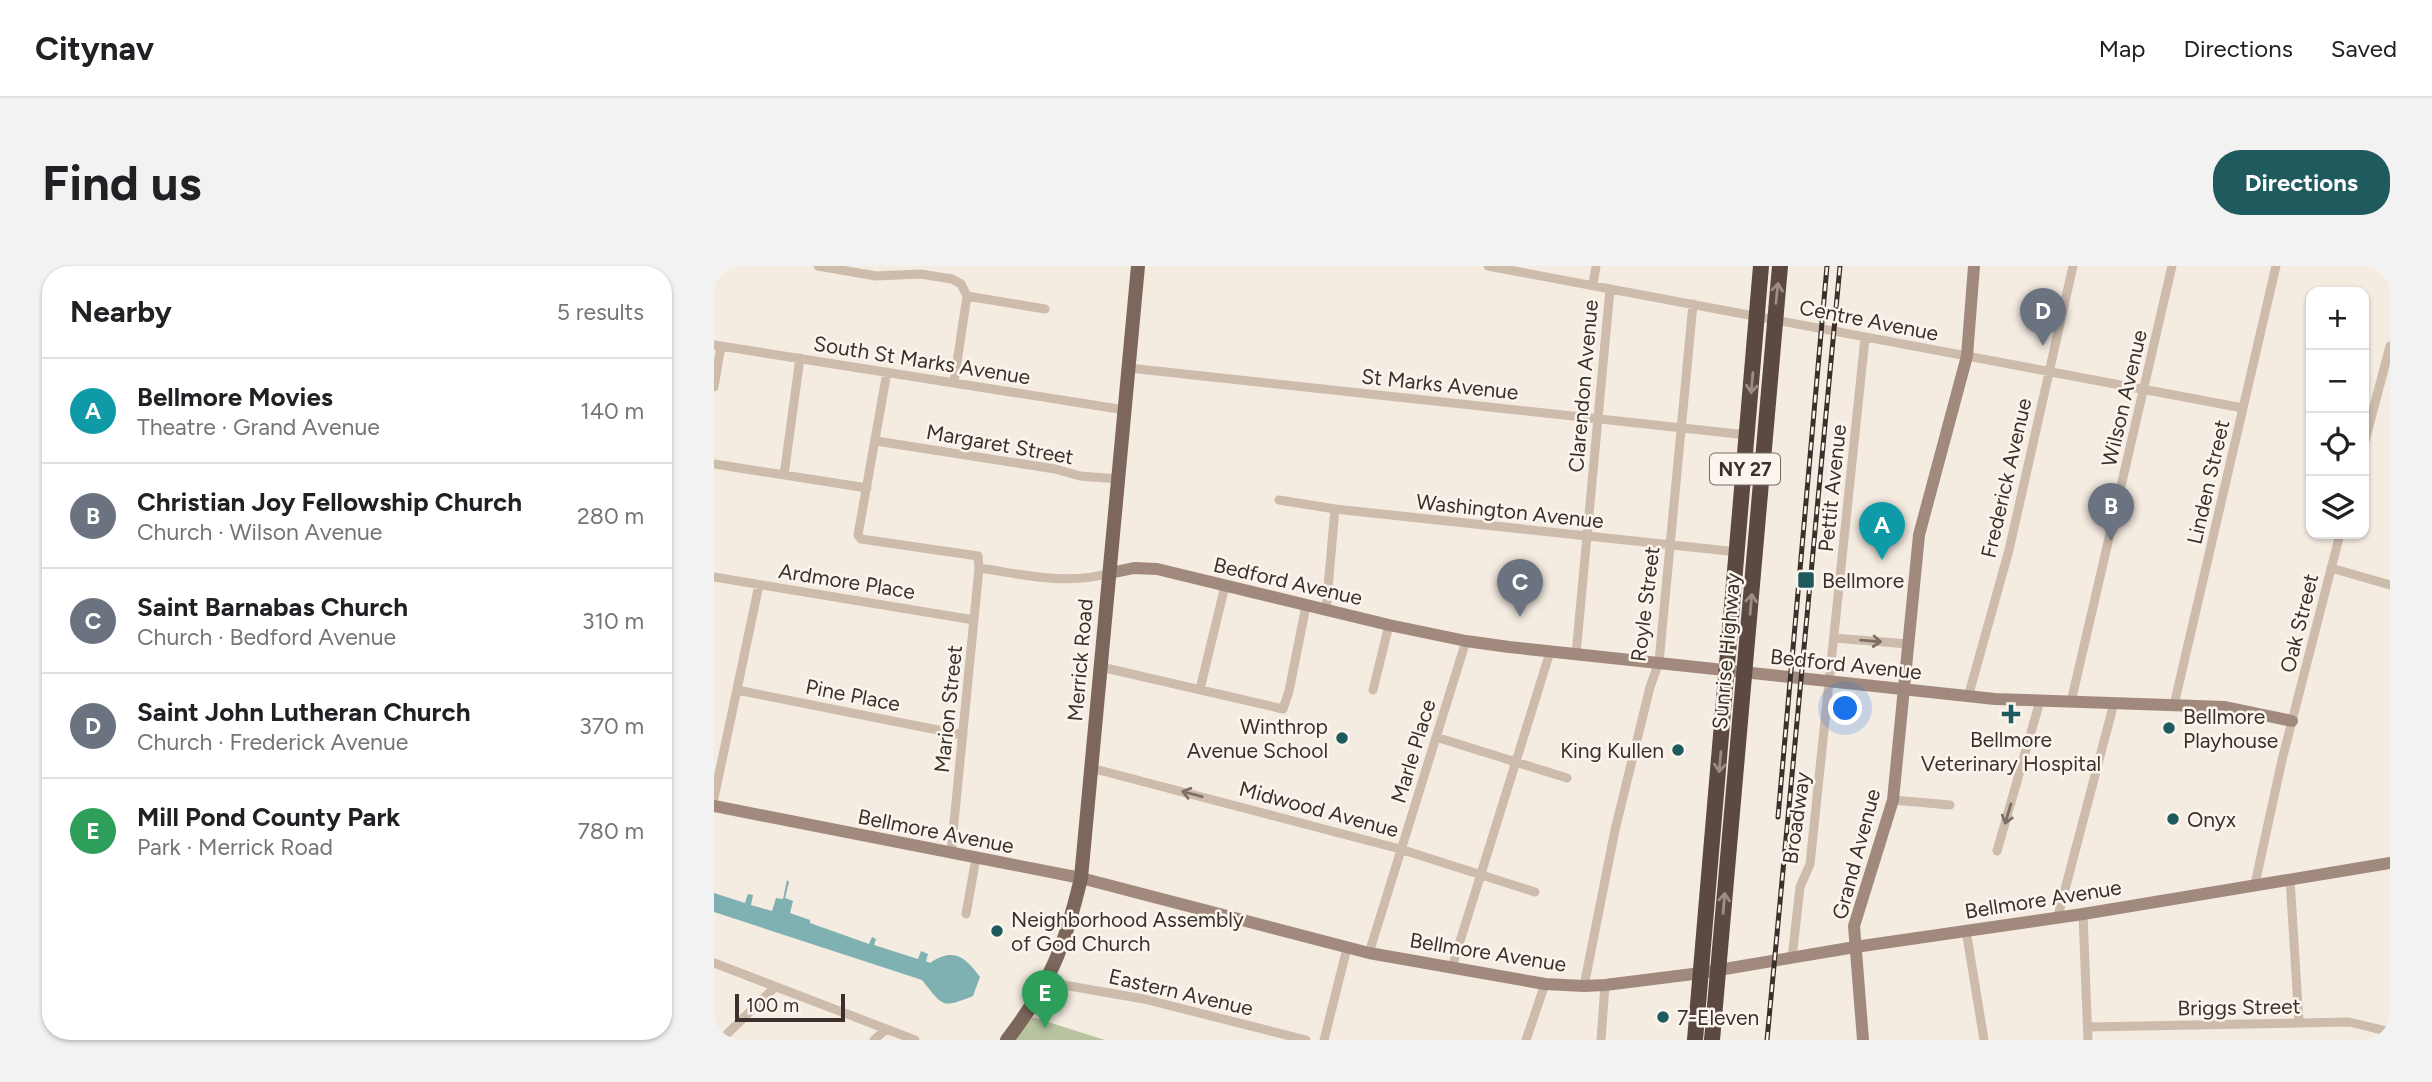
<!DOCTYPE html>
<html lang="en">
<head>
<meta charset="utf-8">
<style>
  :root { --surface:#fff; --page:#f2f2f2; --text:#202124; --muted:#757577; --line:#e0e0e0; --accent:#1f5a5e }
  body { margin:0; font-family:Figtree,sans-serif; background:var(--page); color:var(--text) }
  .controls { position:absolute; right:21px; top:21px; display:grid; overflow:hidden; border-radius:14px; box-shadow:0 2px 5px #0004 }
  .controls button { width:63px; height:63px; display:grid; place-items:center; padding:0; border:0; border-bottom:2px solid var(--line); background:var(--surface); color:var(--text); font:35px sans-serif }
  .scale { position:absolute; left:21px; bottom:18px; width:110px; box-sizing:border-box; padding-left:7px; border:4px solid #3b302b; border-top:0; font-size:19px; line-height:24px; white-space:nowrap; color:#3b302b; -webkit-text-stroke:5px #fbf5ee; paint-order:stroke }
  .you { position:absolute; left:1132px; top:443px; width:24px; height:24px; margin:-18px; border:5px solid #fff; border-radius:50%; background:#1a73e8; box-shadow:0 0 0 10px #1a73e833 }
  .badge { display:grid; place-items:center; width:46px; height:46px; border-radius:50%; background:var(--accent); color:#fff; font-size:23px; font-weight:700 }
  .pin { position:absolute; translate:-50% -58px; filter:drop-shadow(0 2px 4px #0008) }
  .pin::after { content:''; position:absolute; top:37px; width:24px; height:21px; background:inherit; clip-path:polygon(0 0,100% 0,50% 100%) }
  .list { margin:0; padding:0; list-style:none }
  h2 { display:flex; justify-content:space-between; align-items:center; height:91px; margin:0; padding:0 28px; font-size:30px }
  h2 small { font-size:23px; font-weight:400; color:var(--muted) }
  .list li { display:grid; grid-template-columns:46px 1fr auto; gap:21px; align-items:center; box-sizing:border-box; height:105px; padding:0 28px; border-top:2px solid var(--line) }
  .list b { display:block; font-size:26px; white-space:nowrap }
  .list p { margin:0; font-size:23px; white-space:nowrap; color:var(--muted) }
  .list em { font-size:23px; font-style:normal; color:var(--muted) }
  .icon { flex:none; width:38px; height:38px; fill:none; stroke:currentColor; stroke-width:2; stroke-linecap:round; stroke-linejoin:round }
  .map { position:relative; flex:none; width:1676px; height:774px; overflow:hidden; border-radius:28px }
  header { display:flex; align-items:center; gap:42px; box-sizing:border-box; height:98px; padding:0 35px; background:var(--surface); border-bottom:2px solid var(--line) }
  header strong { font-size:33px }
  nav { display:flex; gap:38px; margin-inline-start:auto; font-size:24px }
  .intro { display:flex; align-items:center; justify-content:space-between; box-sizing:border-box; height:168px; padding:0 42px }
  h1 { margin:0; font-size:49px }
  .button { padding:18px 32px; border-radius:28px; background:var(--accent); color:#fff; font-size:24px; font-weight:700 }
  main { display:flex; gap:42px; padding:0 42px }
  aside { flex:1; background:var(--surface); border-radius:28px; box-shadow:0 2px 5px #0004 }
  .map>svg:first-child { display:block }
  .green { fill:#b8c4a0 }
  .water { fill:#7fb0b2 }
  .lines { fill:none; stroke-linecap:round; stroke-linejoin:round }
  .street { stroke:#cdbbac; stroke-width:9 }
  .secondary { stroke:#a18a7d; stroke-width:12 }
  .primary { stroke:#7d675c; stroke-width:14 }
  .highway { stroke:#5c4a42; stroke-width:16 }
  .rail-casing { stroke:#3b302b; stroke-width:5 }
  .rail { stroke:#fbf5ee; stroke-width:2.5; stroke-dasharray:8; stroke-linecap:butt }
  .oneway { stroke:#9c8e87 }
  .oneway2 { stroke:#7d6f65 }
  .poi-dot { fill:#1f5a5e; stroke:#fbf5ee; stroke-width:2.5 }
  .labels { text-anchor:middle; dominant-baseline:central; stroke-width:5; stroke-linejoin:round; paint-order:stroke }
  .shield { fill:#fbf5ee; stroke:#756b66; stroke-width:2 }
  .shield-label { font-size:19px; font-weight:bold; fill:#3b302b }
  .street-label { font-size:21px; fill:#3b302b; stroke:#fbf5ee }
  .poi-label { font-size:21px; fill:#3b302b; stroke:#fbf5ee; text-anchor:start }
</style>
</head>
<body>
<header>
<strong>Citynav</strong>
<nav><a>Map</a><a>Directions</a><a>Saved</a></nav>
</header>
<div class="intro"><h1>Find us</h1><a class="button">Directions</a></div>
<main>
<aside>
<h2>Nearby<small>5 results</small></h2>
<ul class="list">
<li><span class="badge" style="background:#0f9aa8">A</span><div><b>Bellmore Movies</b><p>Theatre · Grand Avenue</p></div><em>140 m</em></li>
<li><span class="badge" style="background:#6b7280">B</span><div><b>Christian Joy Fellowship Church</b><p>Church · Wilson Avenue</p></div><em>280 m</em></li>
<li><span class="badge" style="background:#6b7280">C</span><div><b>Saint Barnabas Church</b><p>Church · Bedford Avenue</p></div><em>310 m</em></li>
<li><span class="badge" style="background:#6b7280">D</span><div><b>Saint John Lutheran Church</b><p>Church · Frederick Avenue</p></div><em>370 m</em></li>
<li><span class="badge" style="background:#2e9e5b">E</span><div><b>Mill Pond County Park</b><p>Park · Merrick Road</p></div><em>780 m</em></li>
</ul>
</aside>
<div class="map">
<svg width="1676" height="774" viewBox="0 0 1676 774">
  <rect width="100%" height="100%" fill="#f4ebe1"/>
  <path class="green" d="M318,751L391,774H300Z"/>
  <path class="water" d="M73,614L75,616L71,632L79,635L76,647L96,654V657L155,678L158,671L162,673L160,679L204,693L207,685L214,688L212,695L216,697C240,681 251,691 266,711L259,730C227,743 229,740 208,714L0,646V627L31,637L34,628L39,629L37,639L58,645L62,632L69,633Z"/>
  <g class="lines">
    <path class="street" d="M104,0L162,10L206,8L238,13L247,18L253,30L240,116
      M774,0L1529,142
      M879,19L882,0
      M253,30L331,43
      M0,79L411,144
      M415,102L1033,169
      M173,106L144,269L147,273L264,290L265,302L237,587
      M0,121L7,80
      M162,175L341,203L366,210L404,213
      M1650,179L1676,80
      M0,198L153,222
      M70,209L86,92
      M565,234L621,243L1024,286
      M265,302C308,308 352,320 396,307
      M1617,302L1676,319
      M0,311L260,354
      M612,344L621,243
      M1120,372L1194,378
      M862,388L896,23
      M387,401L569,443L575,425L592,340
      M486,423L511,320
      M23,424L249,469
      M659,424L675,359
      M1254,431L1295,284L1359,0
      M1357,436L1458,0
      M1460,439L1562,0
      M722,471L853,512
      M377,502L686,583L821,626
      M0,532L45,319
      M1179,534L1236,539
      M1283,585L1326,435
      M1576,613L1585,757
      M1541,618L1568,494L1626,268
      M252,648L262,592
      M1369,648L1374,774
      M1344,650L1400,437
      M1252,664L1270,774
      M655,687L752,375
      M1078,692L1086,621L1096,598L1151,72
      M0,697L201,774
      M738,701L836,386
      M332,716L430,733L592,774
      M870,720L901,564L936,421L945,396L979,38
      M1374,761L1635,756L1676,766
      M7,774L61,721
      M160,774L172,763
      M610,774L633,682
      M812,774L831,718
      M887,774L891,719"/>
    <path class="secondary" d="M396,307L420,302L443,303L675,359L752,375L795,381L1281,433L1511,441L1578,455
      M0,540L367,612L655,687L831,718L870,720L891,719L987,707L1141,681L1369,648L1676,597
      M1149,774L1140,660L1179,534L1205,269L1253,90L1260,0"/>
    <path class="primary" d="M293,774C336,718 351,680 367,612L424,0"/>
    <path class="highway" d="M981,774L1047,0
      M998,774L1066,0"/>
    <g class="rail-casing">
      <path id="rail" d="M1064,551L1113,0
        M1053,774L1126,0"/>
    </g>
    <use href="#rail" class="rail"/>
  </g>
  <defs><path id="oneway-shaft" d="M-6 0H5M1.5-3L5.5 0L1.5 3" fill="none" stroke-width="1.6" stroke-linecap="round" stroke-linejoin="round" transform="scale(1.75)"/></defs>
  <g class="oneway">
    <use href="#oneway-shaft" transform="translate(1063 27) rotate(-84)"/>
    <use href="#oneway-shaft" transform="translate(1038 117) rotate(95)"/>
    <use href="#oneway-shaft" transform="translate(1037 338) rotate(-85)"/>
    <use href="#oneway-shaft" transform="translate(1006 496) rotate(95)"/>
    <use href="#oneway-shaft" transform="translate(1010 637) rotate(-85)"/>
  </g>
  <g class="oneway2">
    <use href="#oneway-shaft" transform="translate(1157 375) rotate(5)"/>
    <use href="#oneway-shaft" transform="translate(478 528) rotate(-165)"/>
    <use href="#oneway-shaft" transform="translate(1294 548) rotate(106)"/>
  </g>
  <g class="poi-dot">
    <rect x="1083" y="305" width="18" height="18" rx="3.5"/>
    <path d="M1293.5 437.5h7v7h7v7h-7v7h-7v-7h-7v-7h7z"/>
    <circle cx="1455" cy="462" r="7"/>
    <circle cx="628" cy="472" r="7"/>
    <circle cx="964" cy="484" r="7"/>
    <circle cx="1459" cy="553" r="7"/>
    <circle cx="283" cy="665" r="7"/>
    <circle cx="949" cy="751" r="7"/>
  </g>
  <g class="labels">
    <rect class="shield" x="996" y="187.5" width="70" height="31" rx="5"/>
    <g class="shield-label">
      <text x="1031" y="203">NY 27</text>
    </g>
    <g class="street-label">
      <text transform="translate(1155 54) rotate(11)">Centre Avenue</text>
      <text transform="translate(208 94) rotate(9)">South St Marks Avenue</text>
      <text transform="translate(726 118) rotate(6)">St Marks Avenue</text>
      <text transform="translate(869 120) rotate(-85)">Clarendon Avenue</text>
      <text transform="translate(1410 132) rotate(-77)">Wilson Avenue</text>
      <text transform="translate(286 178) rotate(10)">Margaret Street</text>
      <text transform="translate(1292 212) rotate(-77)">Frederick Avenue</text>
      <text transform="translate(1494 216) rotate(-77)">Linden Street</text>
      <text transform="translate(1118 222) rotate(-84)">Pettit Avenue</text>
      <text transform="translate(796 245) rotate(6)">Washington Avenue</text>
      <text transform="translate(133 315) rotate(9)">Ardmore Place</text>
      <text transform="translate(574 315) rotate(13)">Bedford Avenue</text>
      <text transform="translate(931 338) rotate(-83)">Royle Street</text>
      <text transform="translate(1585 357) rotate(-76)">Oak Street</text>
      <text transform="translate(1012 385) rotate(-85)">Sunrise Highway</text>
      <text transform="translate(366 394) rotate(-85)">Merrick Road</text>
      <text transform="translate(1132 398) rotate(6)">Bedford Avenue</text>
      <text transform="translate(139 429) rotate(11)">Pine Place</text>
      <text transform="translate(234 443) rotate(-84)">Marion Street</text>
      <text transform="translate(699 485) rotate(-73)">Marle Place</text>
      <text transform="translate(605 543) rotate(15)">Midwood Avenue</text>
      <text transform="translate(1082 552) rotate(-82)">Broadway</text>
      <text transform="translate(222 565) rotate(11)">Bellmore Avenue</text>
      <text transform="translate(1142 588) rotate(-75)">Grand Avenue</text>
      <text transform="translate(1329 633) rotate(-9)">Bellmore Avenue</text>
      <text transform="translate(774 686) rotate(9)">Bellmore Avenue</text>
      <text transform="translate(467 726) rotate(13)">Eastern Avenue</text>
      <text transform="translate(1525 741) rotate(-1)">Briggs Street</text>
    </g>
    <g class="poi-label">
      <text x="1108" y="314">Bellmore</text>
      <text x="1469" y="450">Bellmore<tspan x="1469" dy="24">Playhouse</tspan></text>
      <text x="614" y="460" text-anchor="end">Winthrop<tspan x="614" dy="24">Avenue School</tspan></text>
      <text x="1297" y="473" text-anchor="middle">Bellmore<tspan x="1297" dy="24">Veterinary Hospital</tspan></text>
      <text x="950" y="484" text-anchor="end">King Kullen</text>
      <text x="1473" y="553">Onyx</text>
      <text x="297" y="653">Neighborhood Assembly<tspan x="297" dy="24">of God Church</tspan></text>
      <text x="963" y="751">7-Eleven</text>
    </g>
  </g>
</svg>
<div class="controls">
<button>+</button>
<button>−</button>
<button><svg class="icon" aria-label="locate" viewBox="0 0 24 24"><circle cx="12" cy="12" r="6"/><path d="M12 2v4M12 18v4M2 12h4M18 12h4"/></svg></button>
<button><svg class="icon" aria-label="layers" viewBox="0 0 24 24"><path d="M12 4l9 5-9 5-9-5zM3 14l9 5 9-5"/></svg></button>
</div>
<div class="scale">100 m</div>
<div class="you"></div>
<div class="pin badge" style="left:1168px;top:294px;background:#0f9aa8">A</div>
<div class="pin badge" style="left:1397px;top:275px;background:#6b7280">B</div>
<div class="pin badge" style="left:806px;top:351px;background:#6b7280">C</div>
<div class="pin badge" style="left:1329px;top:80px;background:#6b7280">D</div>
<div class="pin badge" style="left:331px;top:762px;background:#2e9e5b">E</div>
</div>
</main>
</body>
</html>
